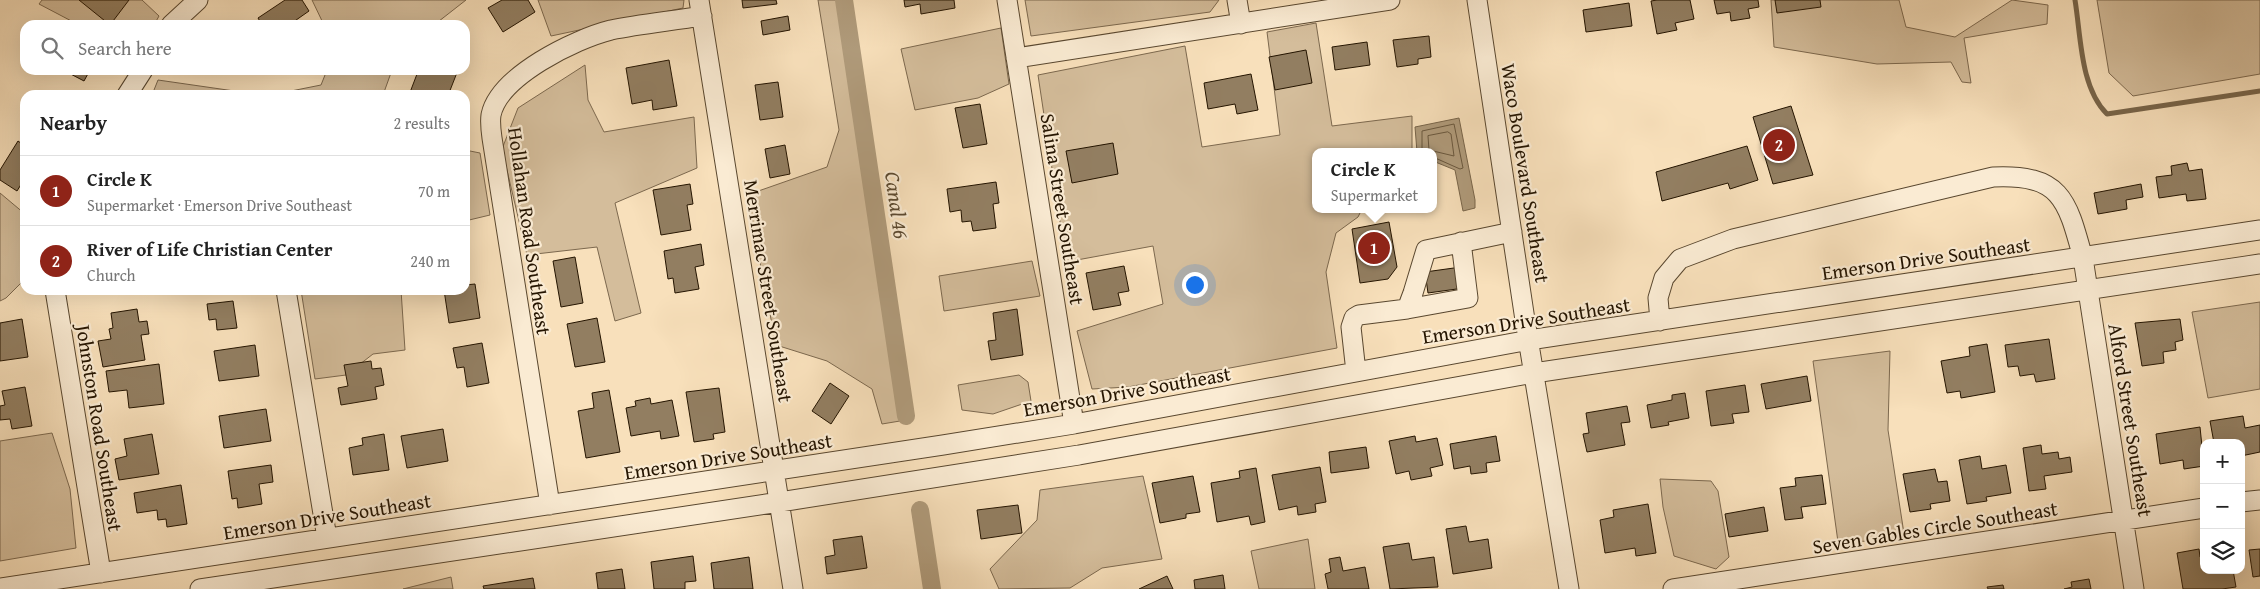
<!DOCTYPE html>
<html lang="en">
<head>
<meta charset="utf-8">
<style>
  :root { --surface:#fff; --page:#f2f2f2; --text:#222; --muted:#767676; --line:#e0e0e0; --accent:#8f2418 }
  body { margin:0; font-family:"Gentium Book Plus",serif; background:var(--page); color:var(--text) }
  .controls { position:absolute; right:15px; bottom:15px; display:grid; overflow:hidden; border-radius:10px; box-shadow:0 5px 20px #0002 }
  .controls button { width:45px; height:45px; display:grid; place-items:center; padding:0; border:0; border-bottom:1px solid var(--line); background:var(--surface); color:var(--text); font:25px sans-serif }
  .you { position:absolute; left:1194px; top:284px; width:18px; height:18px; margin:-12px; border:4px solid #fff; border-radius:50%; background:#1a73e8; box-shadow:0 0 0 8px #1a73e833 }
  .badge { display:grid; place-items:center; width:32px; height:32px; border-radius:50%; background:var(--accent); color:#fff; font-size:16px; font-weight:700 }
  .pin { position:absolute; translate:-50% -50%; border:2px solid #fff; box-shadow:0 1px 5px #0006 }
  .popup { position:absolute; left:1312px; top:148px; width:125px; height:65px; box-sizing:border-box; display:grid; place-content:center; border-radius:10px; background:var(--surface); filter:drop-shadow(0 1px 4px #0005); font-size:16px; white-space:nowrap; color:var(--muted) }
  .popup b { font-size:19px; color:var(--text) }
  .popup::after { content:''; position:absolute; left:50%; top:100%; margin-left:-10px; border:10px solid transparent; border-top-color:var(--surface) }
  .list { margin:0; padding:0; list-style:none }
  h2 { display:flex; justify-content:space-between; align-items:center; height:65px; margin:0; padding:0 20px; font-size:21px }
  h2 small { font-size:16px; font-weight:400; color:var(--muted) }
  .list li { display:grid; grid-template-columns:32px 1fr auto; gap:15px; align-items:center; box-sizing:border-box; height:70px; padding:0 20px; border-top:1px solid var(--line) }
  .list b { display:block; font-size:19px; white-space:nowrap }
  .list p { margin:0; font-size:16px; white-space:nowrap; color:var(--muted) }
  .list em { font-size:16px; font-style:normal; color:var(--muted) }
  .icon { flex:none; width:28px; height:28px; fill:none; stroke:currentColor; stroke-width:2; stroke-linecap:round; stroke-linejoin:round }
  .map { position:relative; flex:none; width:2260px; height:589px; overflow:hidden }
  .search { position:absolute; background:var(--surface); box-shadow:0 5px 20px #0002; left:20px; top:20px; width:450px; height:55px; display:flex; align-items:center; gap:12px; box-sizing:border-box; padding:0 18px; border-radius:15px; color:var(--muted); font-size:19px }
  .panel { position:absolute; background:var(--surface); box-shadow:0 5px 20px #0002; left:20px; top:90px; width:450px; height:205px; border-radius:15px }
  .map>svg:first-child { display:block }
  .green { fill:#d4bd9b; stroke:#7c684e }
  .water { fill:#b09b7b; stroke:#78654a }
  .lines { fill:none; stroke-linecap:round; stroke-linejoin:round }
  .shore { stroke:#6a583e; stroke-width:1 }
  .stream { stroke:#78654a; stroke-width:5 }
  .canal { stroke:#b09b7b; stroke-width:18 }
  .building { fill:#927e61; stroke:#241400 }
  .minor-casing { stroke:#59472f; stroke-width:21 }
  .minor { stroke:#faebd3; stroke-width:19 }
  .labels { text-anchor:middle; dominant-baseline:central; stroke-width:4.5; stroke-linejoin:round; paint-order:stroke }
  .street-label { font-size:20px; fill:#241400; stroke:#faebd3 }
  .water-label { font-size:21px; font-style:italic; fill:#5c4a31; stroke:#faebd3 }
</style>
</head>
<body>
<div class="map">
<svg width="2260" height="589" viewBox="0 0 2260 589">
  <rect width="100%" height="100%" fill="#f8e0bb"/>
  <filter id="stains"><feTurbulence type="fractalNoise" baseFrequency=".004" numOctaves="4"/><feColorMatrix values="0 0 0 0 .2 0 0 0 0 .09 0 0 0 0 .02 0 0 0 .5 -.17"/></filter>
  <radialGradient id="worn" r=".72"><stop offset=".6" stop-color="#630" stop-opacity="0"/><stop offset="1" stop-color="#630" stop-opacity=".3"/></radialGradient>
  <path class="green" d="M42,0H142L159,16L154,25H79L39,4Z
    M312,0H466L434,25H324Z
    M538,0H684L683,8L551,36Z
    M818,0H838L900,421L882,424L872,389L827,361L776,345L747,195L827,167L839,130Z
    M1025,0H1219L1210,12L1031,36Z
    M1771,0H1899L1906,27L1955,37L2012,0L2048,5L2047,24L1964,38L1971,83L1962,82L1951,62L1877,64L1774,47Z
    M2097,0H2260V74L2133,96L2109,73Z
    M1316,23L1332,126L1412,116V152H1315V209H1362L1358,217L1336,233L1326,272L1337,348L1128,387L1092,389L1077,331L1163,304L1153,246L1066,262L1038,75L1185,46L1202,147L1280,135L1267,32Z
    M1001,28L1009,84L978,98L915,110L901,49Z
    M585,65L588,100L604,132L694,117L697,168L615,203L641,313L615,321L597,247L527,255L502,149L518,108Z
    M327,70H392L383,95H271L321,85Z
    M158,80L262,95H152Z
    M465,150L480,153L490,215L465,221Z
    M0,193L25,214V279L6,298L0,301Z
    M1032,261L1040,296L944,311L939,276Z
    M301,290H401L405,350L373,354L346,375L315,379Z
    M2260,302V389L2208,398L2192,312Z
    M1890,351L1888,430L1905,540L1838,542L1813,361Z
    M1019,375L1028,382L1031,401L993,414L962,410L958,385Z
    M52,433L70,489L76,548L0,561V441Z
    M1143,476L1162,559L1102,568L1070,588L999,589L990,569L1037,520L1040,490Z
    M1660,479L1711,481L1718,491L1729,557L1716,569L1674,556L1663,507Z
    M1308,539L1315,589H1259L1251,551Z
    M451,577L453,589H403Z"/>
  <path class="water" d="M1459,118L1475,200V208L1463,211L1455,170L1433,161V152H1417L1415,127Z"/>
  <g class="lines">
    <path class="shore" d="M1448,132L1451,134L1454,156L1429,150L1428,136Z
      M1422,152V131L1454,124L1463,168L1460,169L1433,157"/>
    <path class="stream" d="M2075,0C2081,36 2080,87 2107,114L2260,91"/>
    <path class="canal" d="M844,0L906,416
      M920,510L932,589"/>
  </g>
  <path class="building" d="M79,0H129L110,25Z
    M285,0H302L309,11L289,25H262L258,18Z
    M502,0H528L535,12L503,32L488,8Z
    M742,0H776L777,4L743,8Z
    M904,0H954L955,8L921,14L920,4L905,7Z
    M1657,0H1690L1694,19L1675,23L1677,30L1657,34L1651,1Z
    M1714,0H1758L1759,7L1748,9L1750,18L1731,21L1730,12L1717,14Z
    M1775,0H1820L1821,7L1777,13Z
    M1629,3L1632,26L1586,32L1583,10Z
    M788,16L790,30L763,35L761,21Z
    M1429,36L1431,57L1418,59V64L1397,67L1393,40Z
    M1367,42L1370,65L1335,70L1332,47Z
    M1306,50L1312,83L1275,90L1269,57Z
    M669,60L677,106L653,110L652,100L632,104L626,68Z
    M63,70H90L84,81Z
    M414,70H458L449,93L455,95H409L417,74L413,72Z
    M1251,74L1258,110L1237,114L1235,104L1208,109L1204,83Z
    M778,82L783,117L760,120L755,85Z
    M980,104L987,144L963,148L955,108Z
    M1791,106L1813,175L1773,184L1753,117Z
    M18,141L25,146V178L17,191L0,180V170Z
    M1113,143L1118,174L1072,183L1066,151Z
    M785,145L790,174L770,178L765,149Z
    M1747,146L1758,180L1730,189L1728,183L1662,201L1656,172Z
    M2187,163L2189,171L2202,169L2206,199L2187,201L2186,194L2159,198L2156,177L2172,175L2171,166Z
    M996,182L999,203L993,204L996,228L973,231L971,221L962,222L961,210L950,212L947,189Z
    M690,184L693,204L687,205L691,230L661,235L653,190Z
    M2141,184L2143,197L2126,200L2127,209L2098,214L2094,193Z
    M1389,222L1397,267L1388,279L1360,283L1352,229Z
    M465,236L469,260H465Z
    M701,244L704,265L695,267L699,289L675,293L673,278L668,279L664,251Z
    M575,257L583,303L561,307L553,261Z
    M1124,266L1129,291L1118,293L1121,305L1093,310L1086,273Z
    M1461,267L1464,288L1428,293L1425,272Z
    M475,284L480,318L449,323L444,290H465V285Z
    M233,301L237,328L217,330L216,319L209,320L207,304Z
    M137,309L139,322L147,321L149,334L141,335L145,360L103,367L98,341L111,339L109,329L113,328L111,313Z
    M1017,309L1023,355L991,360L988,341L996,340L993,313Z
    M597,318L605,362L575,367L567,324Z
    M22,319L28,357L0,361V323Z
    M2180,319L2183,340L2175,342L2176,350L2163,352L2164,363L2142,366L2135,323Z
    M2049,339L2055,379L2036,382L2034,374L2020,376L2018,366L2008,367L2005,345Z
    M482,343L489,383L467,387L464,367L457,368L453,348Z
    M1987,344L1995,392L1961,398L1960,391L1947,393L1941,361L1970,356L1969,347Z
    M255,345L259,376L219,381L214,351Z
    M371,361L372,369L381,368L384,385L375,387L377,399L341,405L338,388L348,386L344,365Z
    M159,364L164,404L129,408L127,390L109,392L106,371Z
    M1807,376L1811,401L1766,409L1761,384Z
    M830,383L849,396L831,424L812,411Z
    M1745,385L1749,412L1732,414L1734,423L1711,426L1706,391Z
    M25,387L32,426L12,429L10,419L0,420V406L5,405L2,391Z
    M719,388L725,432L713,434L714,439L694,442L686,392Z
    M609,390L620,452L586,458L578,411L594,408L592,393Z
    M1685,393L1689,418L1668,422L1669,425L1651,428L1647,405L1672,400V395Z
    M650,398L651,404L672,400L679,436L661,439L660,431L631,436L626,408L636,406L635,401Z
    M1627,406L1630,422L1621,423L1625,445L1587,452L1583,434L1589,433L1586,413Z
    M266,409L271,441L224,448L219,416Z
    M2243,416L2245,428L2260,425V452L2241,456V443H2214L2210,421Z
    M2200,427L2204,466L2184,469L2183,460L2160,464L2156,434Z
    M443,429L448,461L407,468L401,436Z
    M152,434L159,474L119,480L115,459L127,456L124,439Z
    M384,434L389,470L353,475L349,448L363,445L362,438Z
    M1415,436L1416,442L1437,438L1443,465L1430,468L1432,476L1411,480L1409,471L1396,474L1389,441Z
    M1496,436L1500,461L1486,463L1487,472L1471,474L1470,466L1454,469L1450,444Z
    M2041,445L2042,454L2058,452L2059,459L2070,457L2072,472L2044,476L2046,489L2029,491L2023,448Z
    M1366,447L1369,468L1331,473L1329,452Z
    M1980,456L1982,469L2006,465L2011,493L1986,497L1987,501L1967,504L1959,460Z
    M271,465L273,482L259,484L262,504L238,508L237,498L232,499L228,471Z
    M1320,467L1326,502L1315,504L1316,512L1298,515L1297,506L1279,510L1272,475Z
    M1256,468L1265,522L1251,525L1249,516L1217,522L1211,483L1240,478L1239,471Z
    M1935,469L1938,482L1947,481L1950,501L1930,504L1931,509L1910,512L1903,474Z
    M1822,475L1826,504L1801,507L1803,518L1785,520L1780,488L1796,486L1795,478Z
    M1193,476L1200,512L1186,514V518L1160,523L1152,483Z
    M181,485L187,524L167,527L166,519L158,520L157,510L137,513L134,493Z
    M1648,504L1656,553L1636,556L1635,548L1605,553L1600,520L1614,517L1613,510Z
    M1018,505L1022,533L981,539L977,510Z
    M1764,507L1768,531L1729,537L1725,514Z
    M1466,526L1469,542L1488,539L1492,568L1453,574L1446,529Z
    M862,536L867,568L827,574L825,557L835,555L833,540Z
    M1409,543L1412,560L1434,557L1438,587L1390,589L1383,547Z
    M2199,549L2200,557L2204,556V570H2233L2236,587L2222,589H2183L2177,553Z
    M2260,549V576L2253,577L2249,550Z
    M693,556L696,581L685,582V589H654L651,562Z
    M749,557L753,589H714L711,563Z
    M1340,557L1343,571L1365,567L1369,589H1328L1325,574L1331,572L1329,559Z
    M622,569L625,589H598L596,573Z
    M1223,575L1225,589H1195L1194,580Z
    M1167,576L1173,589H1139Z
    M533,578L535,589H484L483,586Z
    M2089,579L2091,589H2064L2072,587L2071,582Z
    M2003,585L2004,589H1988L1987,587Z"/>
  <g class="lines">
    <g class="minor-casing">
      <path id="minor" d="M699,0L793,589
        M1007,0L1074,424
        M1237,0L1241,24
        M1477,0L1525,320L1569,589
        M171,25L198,0
        M1016,58L1390,0
        M127,95L143,70
        M55,290L101,573
        M286,290L327,538
        M1407,309L1468,298L1461,242
        M1660,321L1658,298L1664,278L1680,259L1733,239L1993,177C2061,174 2067,199 2083,258L2134,589
        M1356,372L1351,327L1354,318L1359,315L1407,309L1413,293L1426,250L1512,232
        M2241,502L2260,500
        M550,505L492,138C491,131 490,122 491,115C499,76 575,39 611,30C641,24 672,21 702,16
        M0,588L943,445L1074,424L1529,340L2260,230
        M200,589L780,502L1079,455L1534,373L2260,264
        M1673,589L2204,508"/>
    </g>
    <use href="#minor" class="minor"/>
  </g>
  <g class="labels">
    <g class="street-label">
      <text transform="translate(1526 173) rotate(81)">Waco Boulevard Southeast</text>
      <text transform="translate(1063 209) rotate(81)">Salina Street Southeast</text>
      <text transform="translate(530 231) rotate(82)">Hollahan Road Southeast</text>
      <text transform="translate(1926 258) rotate(-8)">Emerson Drive Southeast</text>
      <text transform="translate(769 291) rotate(81)">Merrimac Street Southeast</text>
      <text transform="translate(1526 320) rotate(-9)">Emerson Drive Southeast</text>
      <text transform="translate(1127 391) rotate(-10)">Emerson Drive Southeast</text>
      <text transform="translate(2131 420) rotate(81)">Alford Street Southeast</text>
      <text transform="translate(100 428) rotate(81)">Johnston Road Southeast</text>
      <text transform="translate(728 456) rotate(-9)">Emerson Drive Southeast</text>
      <text transform="translate(327 516) rotate(-9)">Emerson Drive Southeast</text>
      <text transform="translate(1935 527) rotate(-9)">Seven Gables Circle Southeast</text>
    </g>
    <g class="water-label">
      <text transform="translate(897 205) rotate(82)">Canal 46</text>
    </g>
  </g>
  <rect width="100%" height="100%" filter="url(#stains)"/>
  <rect width="100%" height="100%" fill="url(#worn)"/>
</svg>
<div class="controls">
<button>+</button>
<button>−</button>
<button><svg class="icon" aria-label="layers" viewBox="0 0 24 24"><path d="M12 4l9 5-9 5-9-5zM3 14l9 5 9-5"/></svg></button>
</div>
<div class="you"></div>
<div class="pin badge" style="left:1374px;top:248px">1</div>
<div class="popup"><b>Circle K</b>Supermarket</div>
<div class="pin badge" style="left:1779px;top:145px">2</div>
<div class="search"><svg class="icon" aria-label="search" viewBox="0 0 24 24"><circle cx="10" cy="10" r="6"/><path d="M15 15l6 6"/></svg>Search here</div>
<section class="panel">
<h2>Nearby<small>2 results</small></h2>
<ul class="list">
<li><span class="badge">1</span><div><b>Circle K</b><p>Supermarket · Emerson Drive Southeast</p></div><em>70 m</em></li>
<li><span class="badge">2</span><div><b>River of Life Christian Center</b><p>Church</p></div><em>240 m</em></li>
</ul>
</section>
</div>
</body>
</html>
